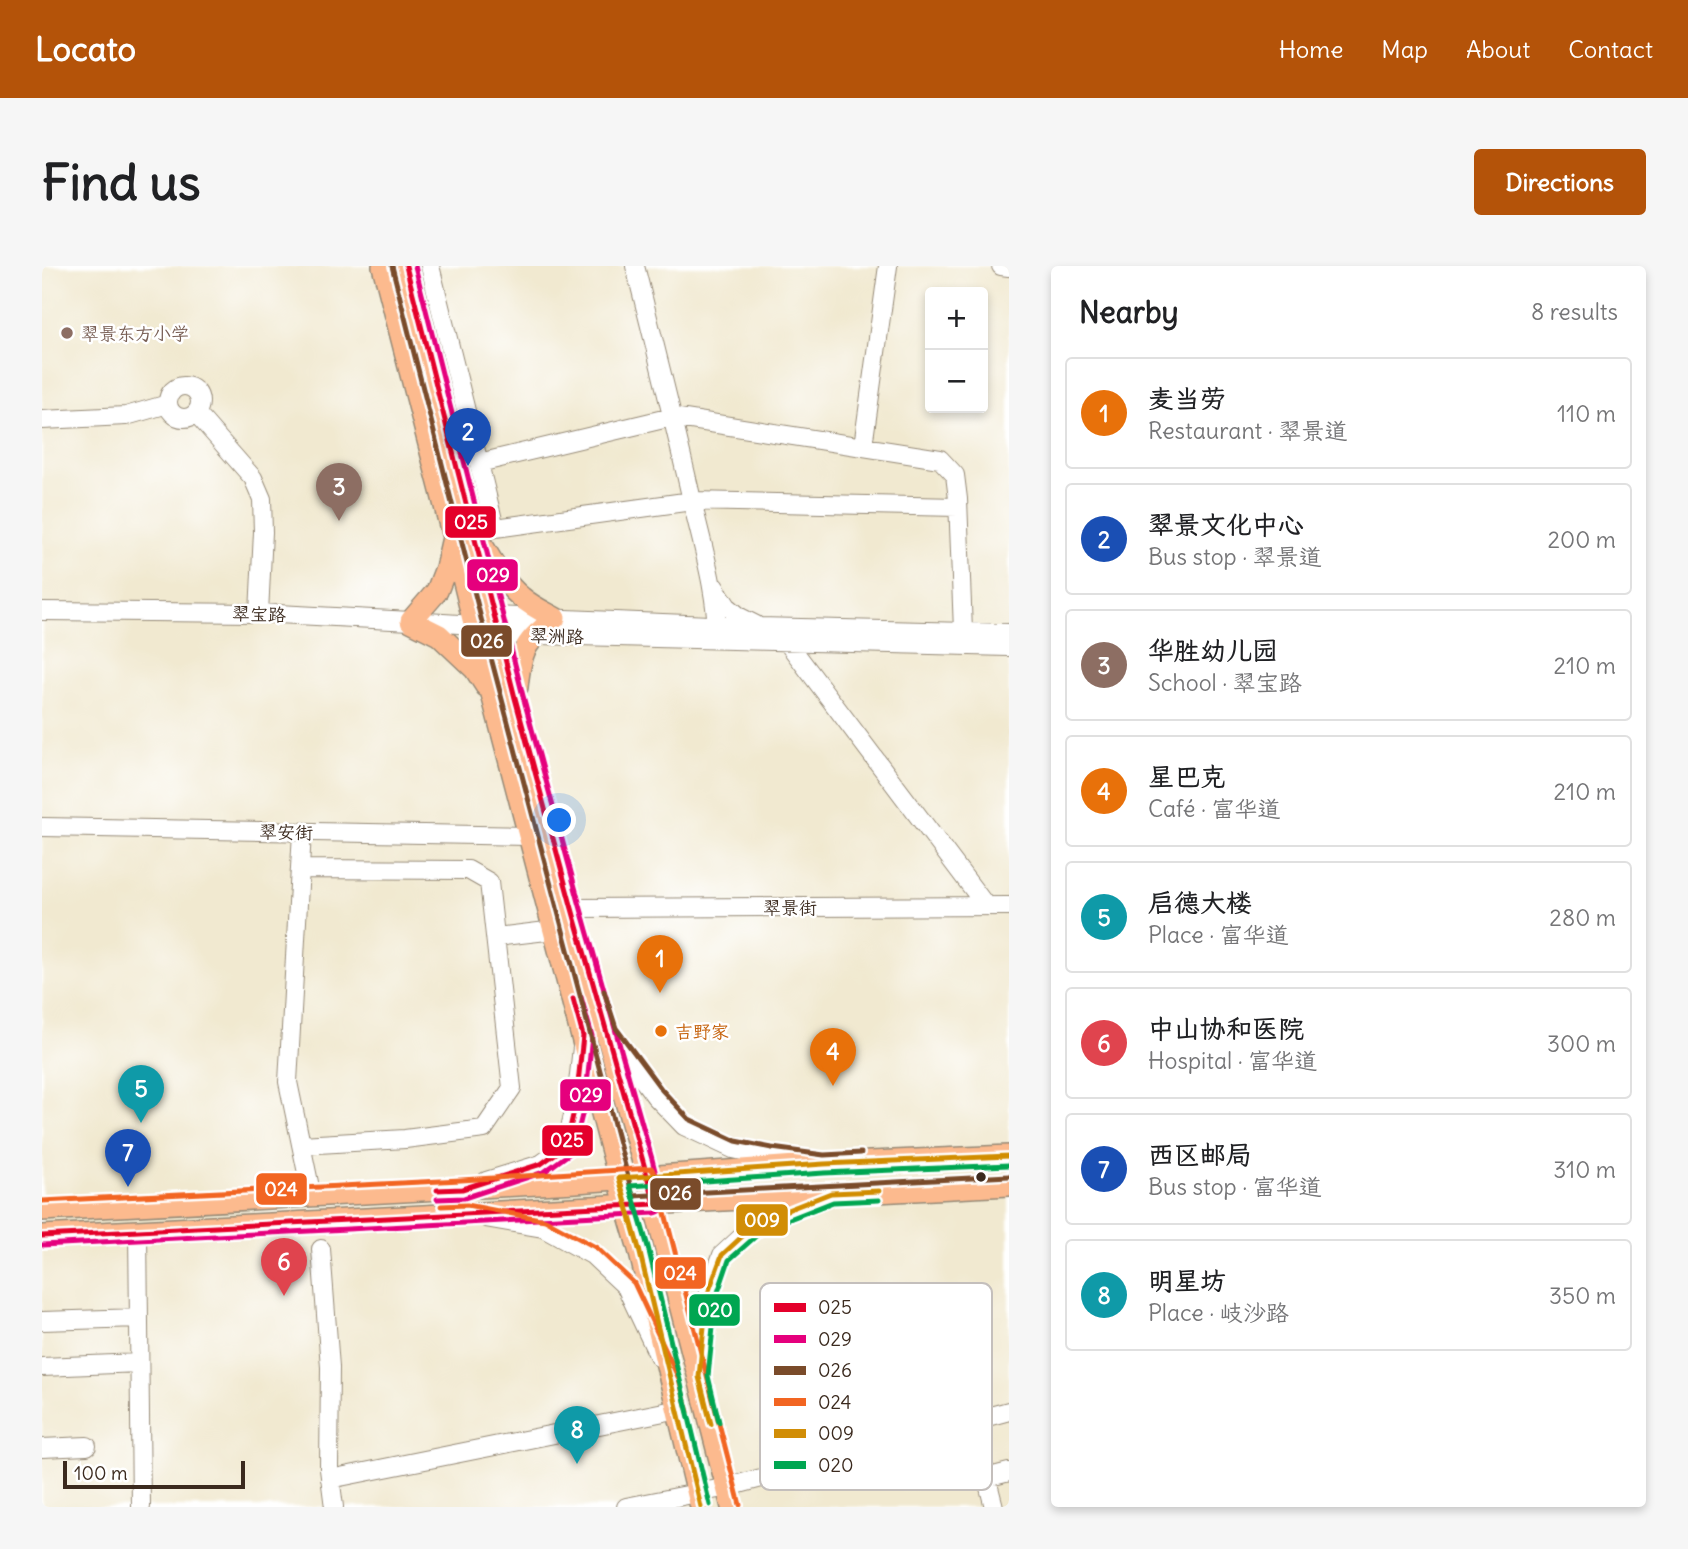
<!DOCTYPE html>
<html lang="en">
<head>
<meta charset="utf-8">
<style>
  :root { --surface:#fff; --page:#f6f6f6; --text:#202124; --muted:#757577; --line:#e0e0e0; --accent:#b45309 }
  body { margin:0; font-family:Delius,"LXGW WenKai TC",sans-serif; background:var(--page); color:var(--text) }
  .controls { position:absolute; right:21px; top:21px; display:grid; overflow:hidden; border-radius:7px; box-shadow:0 4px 10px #0003 }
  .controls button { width:63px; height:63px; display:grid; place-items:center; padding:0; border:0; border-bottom:2px solid var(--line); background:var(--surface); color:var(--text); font:35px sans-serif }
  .scale { position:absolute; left:21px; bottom:18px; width:182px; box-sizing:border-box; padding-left:7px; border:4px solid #3b2a1e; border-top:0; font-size:19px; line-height:24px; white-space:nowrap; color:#3b2a1e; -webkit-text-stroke:5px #fff; paint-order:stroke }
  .you { position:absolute; left:518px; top:555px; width:24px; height:24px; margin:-18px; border:5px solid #fff; border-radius:50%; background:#1a73e8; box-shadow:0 0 0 10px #1a73e833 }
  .badge { display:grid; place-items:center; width:46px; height:46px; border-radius:50%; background:var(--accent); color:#fff; font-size:23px; font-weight:700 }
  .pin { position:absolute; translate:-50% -58px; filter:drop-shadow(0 2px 4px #0008) }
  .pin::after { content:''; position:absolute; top:37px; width:24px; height:21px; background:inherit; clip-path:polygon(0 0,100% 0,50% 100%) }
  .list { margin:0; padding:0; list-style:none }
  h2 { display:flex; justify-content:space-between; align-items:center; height:91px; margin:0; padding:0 28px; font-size:30px }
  h2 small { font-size:23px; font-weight:400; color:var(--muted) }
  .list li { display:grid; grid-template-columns:46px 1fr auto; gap:21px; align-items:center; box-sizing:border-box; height:112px; margin:0 14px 14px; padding:0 14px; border:2px solid var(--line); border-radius:7px }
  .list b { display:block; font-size:26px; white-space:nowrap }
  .list p { margin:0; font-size:23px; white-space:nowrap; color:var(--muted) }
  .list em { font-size:23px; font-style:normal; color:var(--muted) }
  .map { position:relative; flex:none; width:967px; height:1241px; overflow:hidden; border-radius:7px }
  header { display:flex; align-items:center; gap:42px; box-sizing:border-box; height:98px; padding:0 35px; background:var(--accent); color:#fff }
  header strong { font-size:33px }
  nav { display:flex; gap:38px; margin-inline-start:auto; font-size:24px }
  .intro { display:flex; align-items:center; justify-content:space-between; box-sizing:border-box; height:168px; padding:0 42px }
  h1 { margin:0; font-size:49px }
  .button { padding:18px 32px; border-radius:7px; background:var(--accent); color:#fff; font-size:24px; font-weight:700 }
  main { display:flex; gap:42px; padding:0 42px }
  aside { flex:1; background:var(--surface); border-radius:7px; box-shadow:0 4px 10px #0003 }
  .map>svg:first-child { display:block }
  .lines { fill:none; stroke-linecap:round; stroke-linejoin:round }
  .minor-casing { stroke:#968a77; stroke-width:20 }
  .major-casing { stroke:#968a77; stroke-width:24 }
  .minor { stroke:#fff; stroke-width:18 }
  .major { stroke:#fcba8e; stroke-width:21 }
  .bus-1-casing { stroke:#fff; stroke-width:10 }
  .bus-2-casing { stroke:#fff; stroke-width:10 }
  .bus-3-casing { stroke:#fff; stroke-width:10 }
  .bus-4-casing { stroke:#fff; stroke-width:10 }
  .bus-5-casing { stroke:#fff; stroke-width:10 }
  .bus-6-casing { stroke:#fff; stroke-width:10 }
  .bus-1 { stroke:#e4002b; stroke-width:5 }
  .bus-2 { stroke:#e5007d; stroke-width:5 }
  .bus-3 { stroke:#7a4b2a; stroke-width:5 }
  .bus-4 { stroke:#f26522; stroke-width:5 }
  .bus-5 { stroke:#d18d06; stroke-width:5 }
  .bus-6 { stroke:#00a651; stroke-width:5 }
  .education-dot { fill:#8d6e63; stroke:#fff; stroke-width:2.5 }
  .food-dot { fill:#e8710a; stroke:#fff; stroke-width:2.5 }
  .bus-dot { fill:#3b2a1e; stroke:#fff; stroke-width:2.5 }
  .labels { text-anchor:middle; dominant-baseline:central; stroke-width:5; stroke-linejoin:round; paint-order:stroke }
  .education-label { font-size:18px; fill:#785e54; stroke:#fff; text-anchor:start }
  .street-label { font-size:18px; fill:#3b2a1e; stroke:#fff }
  .food-label { font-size:18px; fill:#c56008; stroke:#fff; text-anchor:start }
  .key { fill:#fff; stroke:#c4bfbc; stroke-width:2 }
  .key-label { font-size:19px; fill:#3b2a1e }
  .line-badge { stroke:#fff; stroke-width:2.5 }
  .badge-label { font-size:19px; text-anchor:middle; font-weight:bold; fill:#fff }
</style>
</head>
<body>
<header>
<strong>Locato</strong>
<nav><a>Home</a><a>Map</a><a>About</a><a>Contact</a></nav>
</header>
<div class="intro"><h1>Find us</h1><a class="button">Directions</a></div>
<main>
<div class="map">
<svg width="967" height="1241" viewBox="0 0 967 1241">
  <rect width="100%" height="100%" fill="#fff"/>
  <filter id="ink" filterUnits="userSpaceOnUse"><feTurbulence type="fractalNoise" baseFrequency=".0143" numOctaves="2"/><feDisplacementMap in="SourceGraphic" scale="14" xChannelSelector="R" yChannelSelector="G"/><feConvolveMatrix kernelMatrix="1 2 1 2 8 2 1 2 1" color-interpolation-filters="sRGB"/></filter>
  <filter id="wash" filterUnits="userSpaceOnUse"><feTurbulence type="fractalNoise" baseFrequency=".00686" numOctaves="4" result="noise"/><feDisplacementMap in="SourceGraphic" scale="28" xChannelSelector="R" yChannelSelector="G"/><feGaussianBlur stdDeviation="1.57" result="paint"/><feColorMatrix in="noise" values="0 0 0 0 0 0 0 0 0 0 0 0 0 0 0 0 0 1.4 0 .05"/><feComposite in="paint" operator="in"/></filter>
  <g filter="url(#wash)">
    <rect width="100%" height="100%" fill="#f1e9d0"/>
  </g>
  <g filter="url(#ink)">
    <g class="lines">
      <g class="minor-casing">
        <path id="minor" d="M388,0L453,262
          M593,0C613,80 633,159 651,239C661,282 675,327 675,371
          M959,0L967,1
          M126 136a16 16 0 1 1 32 0a16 16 0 1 1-32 0Z
          M154,147L211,212L220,233L221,266L217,347
          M0,154L84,150L126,138
          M821,180L846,0
          M437,197L630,151L898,193L913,209L916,233L921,365
          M432,265L650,235L916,241
          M672,320L685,340L698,351L714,359
          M0,345L217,347L369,355L433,359L458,368L967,381
          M443,354L452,350L717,361L967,367
          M745,376L944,640
          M0,561L487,570
          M260,566L246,816L270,931
          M258,603L426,604L447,616L470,822L442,863L363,873L259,879
          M529,642L967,640
          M454,671L513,664
          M567,768L613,830L642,860L691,883L729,891L751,894
          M444,915L499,898L524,880L534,836L540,781
          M443,952L501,962L550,989L584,1021L617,1091
          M96,965L99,1241
          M279,983L288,1101L287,1203L292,1241
          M0,1055L97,1052
          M0,1101L97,1097
          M658,1104L665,1030L680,989L717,955L775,933
          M930,1155L952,1241
          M0,1182L45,1180
          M944,1212L967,1206
          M288,1213L637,1143
          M584,1241L686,1221L967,1145"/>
      </g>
      <g class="major-casing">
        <path id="major" d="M341,0L411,271L440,390L584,939L597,983L659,1241
          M364,0L452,350L458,368L462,389L529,642L605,910L690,1241
          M410,276L404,302L395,325L369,355L397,369L433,403L444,420
          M442,282C452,299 463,318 479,331C489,340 502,346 513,352C483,377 479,382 475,421
          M0,944L534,916L782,898L967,890
          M0,970L967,919"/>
      </g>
      <use href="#minor" class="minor"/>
      <use href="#major" class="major"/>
      <g class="bus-1-casing">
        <path id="bus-1" d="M395,924L420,923L499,898L524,880L534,836L541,770L531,733
          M0,970L613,938L529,639L473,432L364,0"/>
      </g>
      <g class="bus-2-casing">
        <path id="bus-2" d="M395,933L422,932L502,906L531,885L543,837L550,770L539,731
          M0,979L613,947C619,946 622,942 621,936L610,893L537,636L481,430L373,0"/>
      </g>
      <g class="bus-3-casing">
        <path id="bus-3" d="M350,0L448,388L591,930L967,910
          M562,725L574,762L620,824L647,853L694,875L730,882L782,889L819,887"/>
      </g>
      <g class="bus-4-casing">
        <path id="bus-4" d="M0,935L419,914L609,902L613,908L698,1239
          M399,940L425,939L503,954L555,982L592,1017L637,1113L646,1146"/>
      </g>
      <g class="bus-5-casing">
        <path id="bus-5" d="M669,1158L657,1111L665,1030L680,989L717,955L789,927L837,925
          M659,1241L597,983L577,912L782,898L967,890"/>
      </g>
      <g class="bus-6-casing">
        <path id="bus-6" d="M677,1156L666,1110L674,1032L687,994L722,963L791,936L837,934
          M668,1239L606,981L588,920L782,907L967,899"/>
      </g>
      <use href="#bus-1" class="bus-1"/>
      <use href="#bus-2" class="bus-2"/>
      <use href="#bus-3" class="bus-3"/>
      <use href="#bus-4" class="bus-4"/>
      <use href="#bus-5" class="bus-5"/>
      <use href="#bus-6" class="bus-6"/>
    </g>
  </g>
  <circle class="education-dot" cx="25" cy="67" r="7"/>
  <circle class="food-dot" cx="619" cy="765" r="7"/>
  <circle class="bus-dot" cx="939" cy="911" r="6"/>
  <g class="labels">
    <g class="education-label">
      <text x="39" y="67">翠景东方小学</text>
    </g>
    <g class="street-label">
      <text transform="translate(217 348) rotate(2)">翠宝路</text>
      <text transform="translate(515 370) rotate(2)">翠洲路</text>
      <text transform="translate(244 566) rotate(1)">翠安街</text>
      <text x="748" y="641">翠景街</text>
    </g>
    <g class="food-label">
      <text x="633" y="765">吉野家</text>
    </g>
  </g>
  <rect x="718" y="1017" width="232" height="207" rx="10" class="key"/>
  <rect x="732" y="1037" width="32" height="9" fill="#e4002b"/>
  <rect x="732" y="1069" width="32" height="8" fill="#e5007d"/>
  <rect x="732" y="1100" width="32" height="9" fill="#7a4b2a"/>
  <rect x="732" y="1132" width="32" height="8" fill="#f26522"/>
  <rect x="732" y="1163" width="32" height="9" fill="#d18d06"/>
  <rect x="732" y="1195" width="32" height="8" fill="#00a651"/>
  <g class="key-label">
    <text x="776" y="1048">025</text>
    <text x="776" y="1080">029</text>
    <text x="776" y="1111">026</text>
    <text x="776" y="1143">024</text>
    <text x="776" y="1174">009</text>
    <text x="776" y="1206">020</text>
  </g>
  <g class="line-badge">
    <rect x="402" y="239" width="53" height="34" rx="7" fill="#e4002b"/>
    <rect x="424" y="292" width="53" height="34" rx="7" fill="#e5007d"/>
    <rect x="418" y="358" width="53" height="34" rx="7" fill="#7a4b2a"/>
    <rect x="517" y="812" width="53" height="34" rx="7" fill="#e5007d"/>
    <rect x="499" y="858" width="53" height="33" rx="7" fill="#e4002b"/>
    <rect x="213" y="906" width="53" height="34" rx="7" fill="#f26522"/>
    <rect x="607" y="911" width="53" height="34" rx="7" fill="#7a4b2a"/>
    <rect x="693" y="937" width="54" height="34" rx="7" fill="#d18d06"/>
    <rect x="612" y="990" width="53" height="34" rx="7" fill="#f26522"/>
    <rect x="646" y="1027" width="53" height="34" rx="7" fill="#00a651"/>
  </g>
  <g class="badge-label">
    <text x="429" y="263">025</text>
    <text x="451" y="316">029</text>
    <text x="445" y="382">026</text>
    <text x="544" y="836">029</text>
    <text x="525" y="881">025</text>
    <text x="239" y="930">024</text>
    <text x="633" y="934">026</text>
    <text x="720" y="961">009</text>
    <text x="638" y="1014">024</text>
    <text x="673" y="1051">020</text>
  </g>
</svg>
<div class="controls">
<button>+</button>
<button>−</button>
</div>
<div class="scale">100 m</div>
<div class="you"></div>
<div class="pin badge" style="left:618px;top:727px;background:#e8710a">1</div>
<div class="pin badge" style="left:426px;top:200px;background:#1a4fb4">2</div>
<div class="pin badge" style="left:297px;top:255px;background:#8d6e63">3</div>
<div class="pin badge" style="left:791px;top:820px;background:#e8710a">4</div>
<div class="pin badge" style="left:99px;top:857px;background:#0f9aa8">5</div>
<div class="pin badge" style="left:242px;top:1030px;background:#e0444e">6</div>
<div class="pin badge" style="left:86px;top:921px;background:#1a4fb4">7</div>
<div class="pin badge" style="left:535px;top:1198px;background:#0f9aa8">8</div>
</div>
<aside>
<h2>Nearby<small>8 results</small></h2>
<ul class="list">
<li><span class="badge" style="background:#e8710a">1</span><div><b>麦当劳</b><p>Restaurant · 翠景道</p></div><em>110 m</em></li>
<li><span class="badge" style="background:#1a4fb4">2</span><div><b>翠景文化中心</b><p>Bus stop · 翠景道</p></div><em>200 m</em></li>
<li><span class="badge" style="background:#8d6e63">3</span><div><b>华胜幼儿园</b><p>School · 翠宝路</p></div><em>210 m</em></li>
<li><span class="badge" style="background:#e8710a">4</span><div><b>星巴克</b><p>Café · 富华道</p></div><em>210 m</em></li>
<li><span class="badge" style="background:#0f9aa8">5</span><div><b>启德大楼</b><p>Place · 富华道</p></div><em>280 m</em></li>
<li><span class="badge" style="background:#e0444e">6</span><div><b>中山协和医院</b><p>Hospital · 富华道</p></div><em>300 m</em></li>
<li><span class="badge" style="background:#1a4fb4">7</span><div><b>西区邮局</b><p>Bus stop · 富华道</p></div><em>310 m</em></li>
<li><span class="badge" style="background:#0f9aa8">8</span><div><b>明星坊</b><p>Place · 岐沙路</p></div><em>350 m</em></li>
</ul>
</aside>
</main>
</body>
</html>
